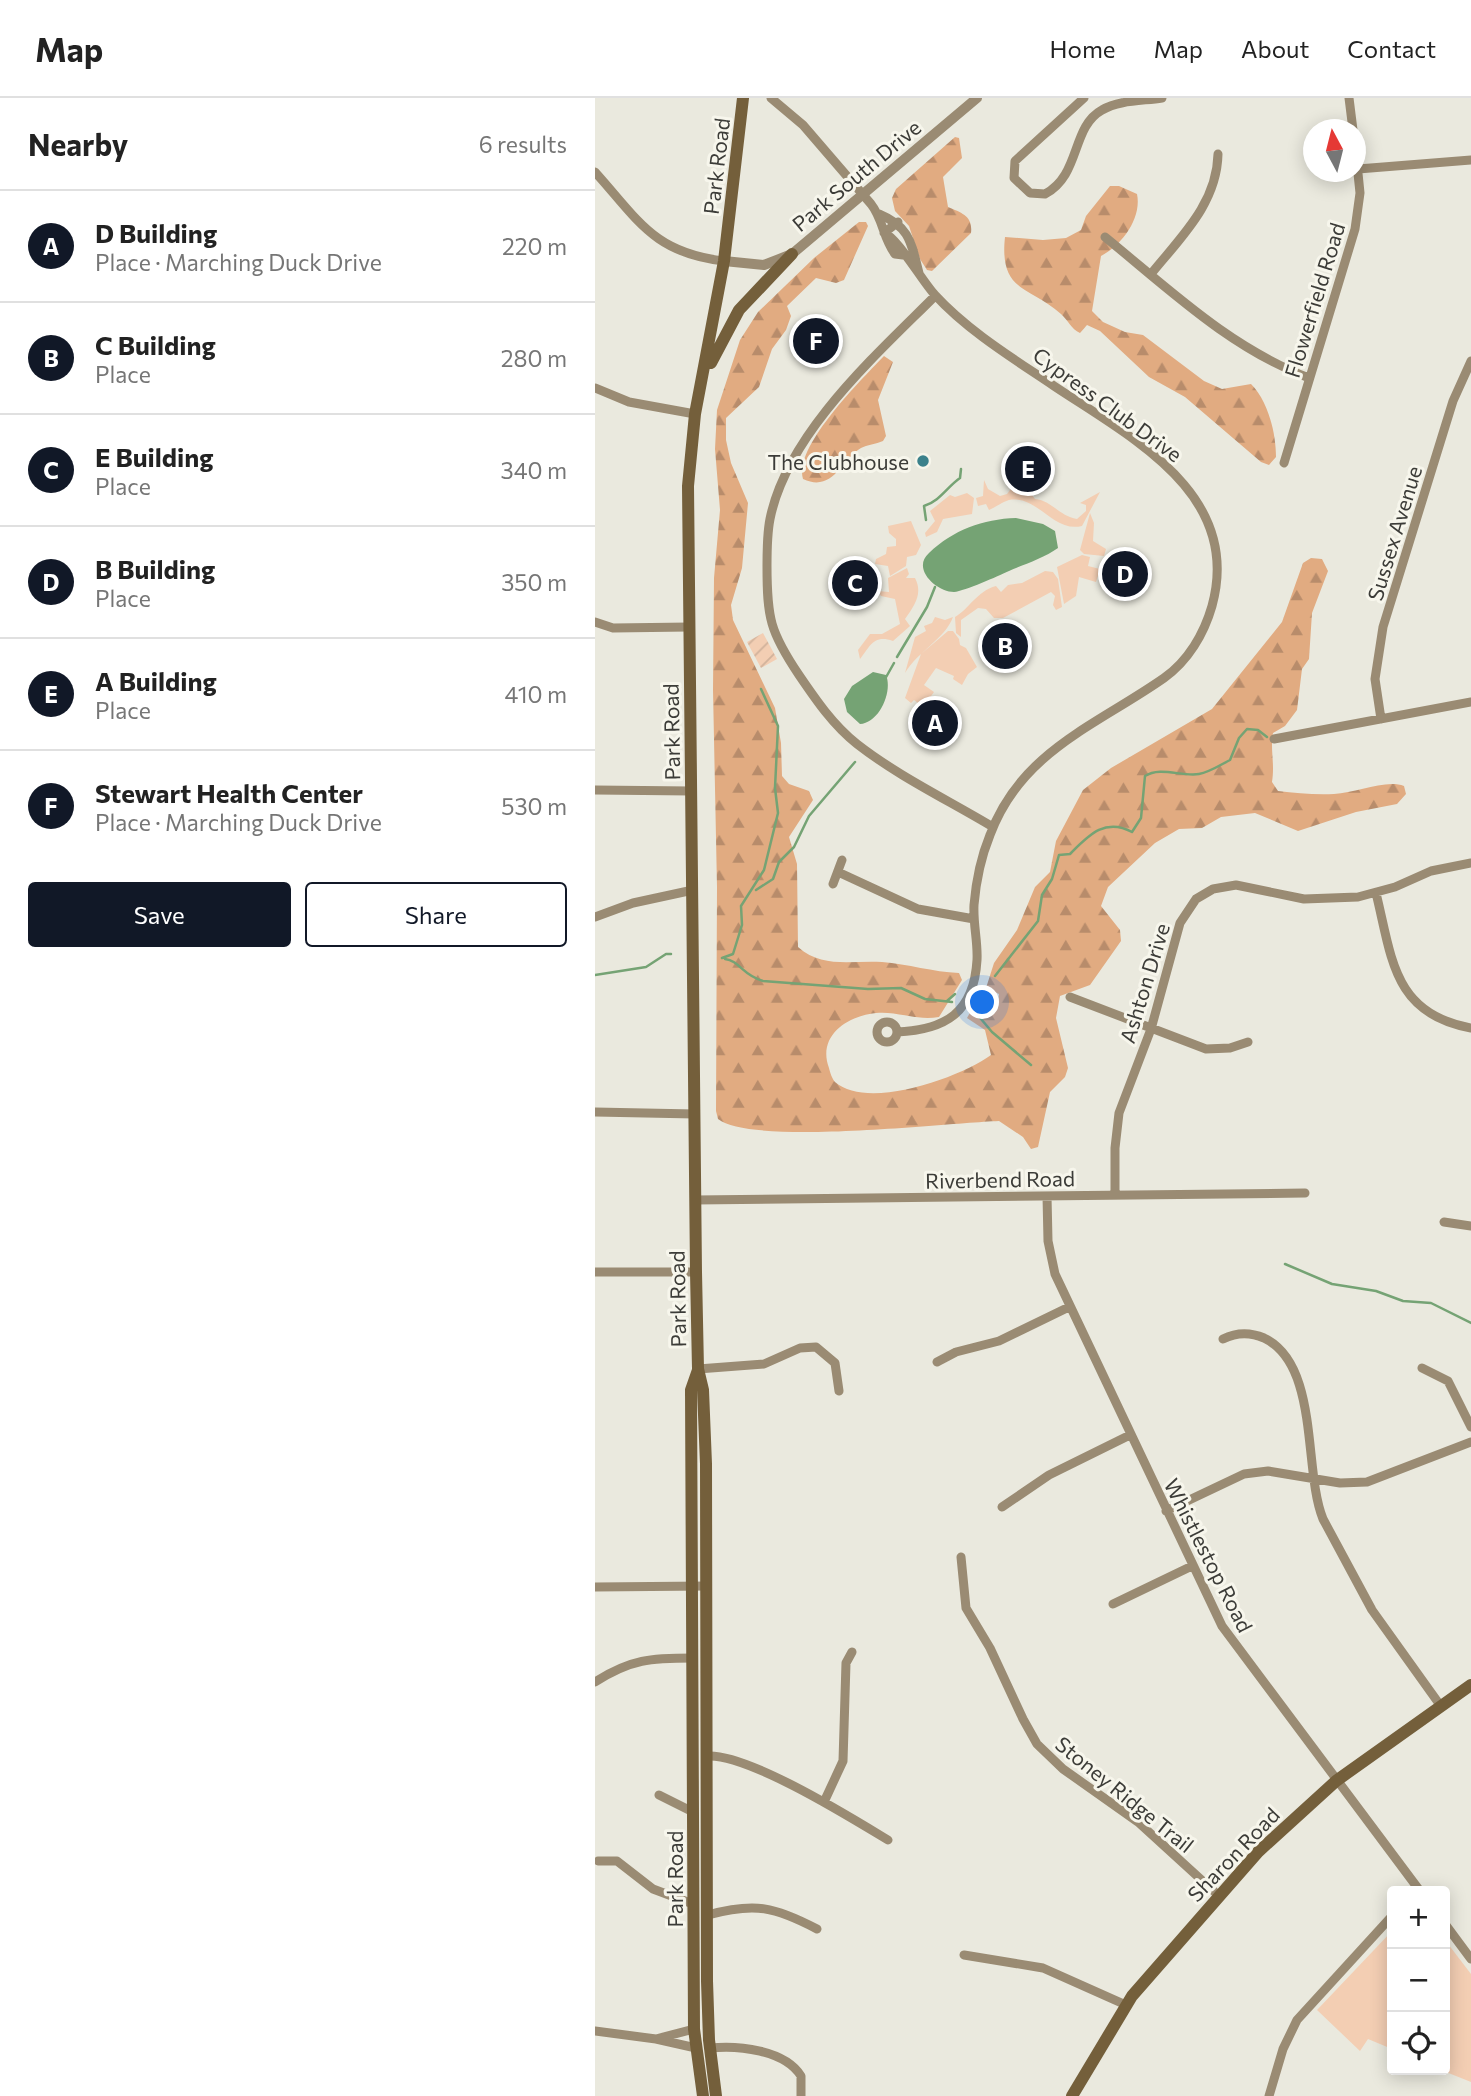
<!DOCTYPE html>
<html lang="en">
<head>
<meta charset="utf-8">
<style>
  :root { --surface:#fff; --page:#f2f2f2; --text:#222; --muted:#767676; --line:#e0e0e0; --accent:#111827 }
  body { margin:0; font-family:Commissioner,sans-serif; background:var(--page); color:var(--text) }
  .controls { position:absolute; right:21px; bottom:21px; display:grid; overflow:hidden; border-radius:7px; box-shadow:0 4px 18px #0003 }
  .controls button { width:63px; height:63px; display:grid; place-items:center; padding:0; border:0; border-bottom:2px solid var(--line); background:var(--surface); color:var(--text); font:35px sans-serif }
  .compass { position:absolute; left:708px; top:21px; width:63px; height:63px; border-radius:50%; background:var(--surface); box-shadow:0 4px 18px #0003; rotate:353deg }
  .you { position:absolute; left:388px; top:905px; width:24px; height:24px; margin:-18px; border:5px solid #fff; border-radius:50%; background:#1a73e8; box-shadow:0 0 0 10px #1a73e833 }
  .badge { display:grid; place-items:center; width:46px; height:46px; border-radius:50%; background:var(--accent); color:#fff; font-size:23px; font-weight:700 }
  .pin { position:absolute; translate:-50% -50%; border:4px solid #fff; box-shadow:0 2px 7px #0006 }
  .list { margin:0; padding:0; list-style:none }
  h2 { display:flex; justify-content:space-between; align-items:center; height:91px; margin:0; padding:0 28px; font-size:30px }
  h2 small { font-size:23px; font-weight:400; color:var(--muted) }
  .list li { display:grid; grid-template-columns:46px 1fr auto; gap:21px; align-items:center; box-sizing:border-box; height:112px; padding:0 28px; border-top:2px solid var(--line) }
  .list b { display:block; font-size:26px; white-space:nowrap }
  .list p { margin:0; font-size:23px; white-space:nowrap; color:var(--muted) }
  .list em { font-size:23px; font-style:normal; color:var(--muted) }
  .actions { display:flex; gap:14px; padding:21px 28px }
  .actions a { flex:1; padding:16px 0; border:2px solid var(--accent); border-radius:7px; text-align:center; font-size:24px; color:var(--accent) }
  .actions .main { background:var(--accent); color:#fff }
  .icon { flex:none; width:38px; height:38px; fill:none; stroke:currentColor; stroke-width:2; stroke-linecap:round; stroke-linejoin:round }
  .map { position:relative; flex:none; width:876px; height:1998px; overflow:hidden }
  header { display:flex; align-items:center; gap:42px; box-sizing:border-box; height:98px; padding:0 35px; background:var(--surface); border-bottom:2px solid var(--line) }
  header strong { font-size:33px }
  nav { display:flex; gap:38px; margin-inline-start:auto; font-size:24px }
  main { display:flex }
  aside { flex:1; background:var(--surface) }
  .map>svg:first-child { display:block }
  .green { fill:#f3ceb3 }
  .forest { fill:url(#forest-firs) }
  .garden { fill:url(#garden-furrows) }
  .water { fill:#75a374 }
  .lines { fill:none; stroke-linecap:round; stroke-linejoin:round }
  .stream { stroke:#75a374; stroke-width:2.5 }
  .minor { stroke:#9a8b73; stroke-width:9 }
  .tertiary { stroke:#9a8b73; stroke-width:10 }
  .secondary { stroke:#745f3b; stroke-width:12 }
  .poi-dot { fill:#3b818b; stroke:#f7f6ec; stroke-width:2.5 }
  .labels { text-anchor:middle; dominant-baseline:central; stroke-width:6; stroke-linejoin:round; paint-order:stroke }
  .street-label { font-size:21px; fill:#3c3c38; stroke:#f7f6ec }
  .poi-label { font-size:21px; fill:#3c3c38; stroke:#f7f6ec; text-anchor:end }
</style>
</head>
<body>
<header>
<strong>Map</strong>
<nav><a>Home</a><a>Map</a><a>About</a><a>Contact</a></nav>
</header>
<main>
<aside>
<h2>Nearby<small>6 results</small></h2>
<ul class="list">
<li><span class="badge">A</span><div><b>D Building</b><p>Place · Marching Duck Drive</p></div><em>220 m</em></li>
<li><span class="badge">B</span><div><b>C Building</b><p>Place</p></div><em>280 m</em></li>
<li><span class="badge">C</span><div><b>E Building</b><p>Place</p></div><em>340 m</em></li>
<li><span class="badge">D</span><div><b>B Building</b><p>Place</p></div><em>350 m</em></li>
<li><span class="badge">E</span><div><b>A Building</b><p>Place</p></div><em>410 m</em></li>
<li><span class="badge">F</span><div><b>Stewart Health Center</b><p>Place · Marching Duck Drive</p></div><em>530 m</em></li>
</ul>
<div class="actions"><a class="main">Save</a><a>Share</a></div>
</aside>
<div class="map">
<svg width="876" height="1998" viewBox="0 0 876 1998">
  <defs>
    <pattern id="forest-firs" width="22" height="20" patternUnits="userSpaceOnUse" patternTransform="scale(1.75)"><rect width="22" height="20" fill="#e1ab81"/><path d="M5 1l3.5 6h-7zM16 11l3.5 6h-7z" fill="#b88c6b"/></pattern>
    <pattern id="garden-furrows" width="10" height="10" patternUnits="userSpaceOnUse" patternTransform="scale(1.75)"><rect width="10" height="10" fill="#f3ceb3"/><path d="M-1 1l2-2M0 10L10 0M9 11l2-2" fill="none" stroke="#d1b29b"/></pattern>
  </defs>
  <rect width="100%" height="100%" fill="#eae9de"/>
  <path class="green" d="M389,382L393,391L405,398L412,396L418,388H430L440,401C456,402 464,418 482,421L491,413V407L485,405L505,394L487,428C458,435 443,397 414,402C407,404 401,409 394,412L391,406L383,408L381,400L388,398Z
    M372,395L379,400L377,416L348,421L342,434L331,439L330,435L340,423L335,413L355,397L360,399Z
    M495,415L499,425L498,443L511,451L509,458L489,456L485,452Z
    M316,423L326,447L321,457L312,459L311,468L295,478L293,468L280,466L281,461L291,456L292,449L301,448V441L294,435L293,428Z
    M487,457L495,459L493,468L505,471L501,484L484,479L481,498L469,506L462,469Z
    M312,470L314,476L311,480H320C328,495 320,507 310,521L315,528L298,543C278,536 275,549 265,561L263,552L275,536H287L305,526L300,501L286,498L283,493L294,494L293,480Z
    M450,473L458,474L463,481L467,509L461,512L458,507L460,498L456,494L408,520H399L391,511L383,510L366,522V539L361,535L360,519C373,512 382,493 401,488L406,494L413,487L427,485Z
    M340,519L350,522L358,519C350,541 323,553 310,575L320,539L331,533L329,528L337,525Z
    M353,533H358L364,541L365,547L371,550L382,569L373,576L367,587L358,581L359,578L341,570L329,587L339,594L328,609L319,602L316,605L310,600L326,556Z
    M797,1833V1951L773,1941L765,1953L722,1912Z
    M850,1842L876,1876V1984L846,1972H850Z"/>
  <path class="forest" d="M360,39L364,40L367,60L348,79L353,109C367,115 378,118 376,135L337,173L332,172L325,161L314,128L300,113L297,100L301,91Z
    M515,88H524L542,96C547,120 527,147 506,158L497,213L508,224L530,234L548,237L609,283L627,291L656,286C673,303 681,335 681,359L674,367L666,364L590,299L554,279L505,233L492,227L485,235C476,231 473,222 466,216C435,188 404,195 410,139L448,142L471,140L486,132L491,118Z
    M264,124H271L273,128L249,182L241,185L221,180L192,208L196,218L191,232L177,251L164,289L131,320V342L136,365L153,405L147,470L136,507L138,522L180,610L186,645L187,678L194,686L214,693L218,702L194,739L202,766L203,849C228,871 257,862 287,864C313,866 338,874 364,875L367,882L344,919C321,923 303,913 281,915C252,918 222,938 234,970C235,974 237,981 240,984C273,1013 366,979 396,957L390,932L372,920L377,911L386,905L403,909L404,896L391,890L399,865L422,832L440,789L455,774L461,743L488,692L516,670L617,611L687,524L708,465L716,460L727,461L733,473L717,515L714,561L707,571L702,612L690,628L678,635C675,652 680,665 677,684L683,693C701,695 720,697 739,696C761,695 791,681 809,688L811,696L802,706L761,714L703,733L660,715L626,719L607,730L584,731L560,745L513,789L506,808L525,832L526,843L495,887L465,898L461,920L473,970L470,979L455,994L443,1049L436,1051L428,1039L404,1023C351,1025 158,1048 123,1021L121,1013L122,789L118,592L119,480L125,412L120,351L122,312L145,242L163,214L219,160Z
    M289,258L298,264L283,302L291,338L288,343C281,346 272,347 266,350C246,362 238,395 208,381C198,349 268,280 289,258Z"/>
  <path class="garden" d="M168,535L182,561L166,570L152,544Z"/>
  <path class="water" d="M421,420L448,426L460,433L463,450C449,460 430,466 414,473C403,478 370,493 359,494C342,494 316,471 334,455C358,432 388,421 421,420Z
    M278,574L291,577C298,594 284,625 265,626L252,614L249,601L257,588Z"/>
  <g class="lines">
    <path class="stream" d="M331,422L329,408C345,403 352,389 365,380L366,371
      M302,559L332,509L340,489
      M290,581L299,565
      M161,792L178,781L184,764L199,749L214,718L260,664
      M127,860L138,856L147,827L146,808L169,772L183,715L180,690L183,628L166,591
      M130,861C145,863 147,877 168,883L273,891L306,890L330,901L357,904
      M0,877L51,869L71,856H76
      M400,878L443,823L447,797L457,781L464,757L475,756C493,738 510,719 537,734L546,720L550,678C565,668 587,679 604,676C615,674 625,667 635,662L644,640L652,631L663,632L672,639
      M352,903L360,896
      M381,915L397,934L436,967
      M690,1166L737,1186L781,1193L808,1203L836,1205L876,1225"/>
    <path class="minor" d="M176,0L208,27L276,106C288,121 288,140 300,156L308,157
      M489,0L420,63L419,80L435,95L450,96C486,77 476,29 507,12C524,2 548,3 567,0
      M754,0L758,32
      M763,71L876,62
      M0,74C44,123 59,155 129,163
      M284,116C315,129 316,144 324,175
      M510,139C575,192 635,250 714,280
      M556,176C585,140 622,106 623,56
      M340,198C281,257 192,336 175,421C172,436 172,453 172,468C172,520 175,534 204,577C221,602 238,627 262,646C303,678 353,702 398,729
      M0,290L34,304L100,316
      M689,365L760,131L765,95L760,46
      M0,524L18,530L94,529
      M786,621L780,581L788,529L858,303L876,263
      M679,641L876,604
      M0,692L96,693
      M243,774L323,811L379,821
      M238,786L247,762
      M781,795C797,860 798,916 876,930
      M0,819L38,805L98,792
      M475,899L611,951L635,950L653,944
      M282 934a10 10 0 1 1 20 0a10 10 0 1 1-20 0Z
      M302,934C350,932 379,915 382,862C383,844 378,826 379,807C381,783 386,759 395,737C426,653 502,627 569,580C593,563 609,536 617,508C648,396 537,340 459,288C419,261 373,233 340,197C327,183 302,139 289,135L303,124
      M0,1014L100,1016
      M520,1097V1050L524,1015L556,931L585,825L601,801L618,791L641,787L709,801L763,799L800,789L836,773L876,765
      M452,1098L453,1143L460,1176L627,1528L825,1793
      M100,1102L710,1095
      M849,1124L876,1128
      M0,1174H101
      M628,1241C642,1234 655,1234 669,1240C725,1267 708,1372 728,1421L777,1512L845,1607
      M342,1264L361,1254L404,1243L474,1209
      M827,1270L853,1283L876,1329
      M103,1271L169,1266L205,1250L221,1249L240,1265L244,1293
      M407,1409L454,1377L535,1337
      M571,1413L649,1376L673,1373L745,1385L772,1384L876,1344
      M366,1459L371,1510L395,1550L428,1621L442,1646L468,1671L543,1724L623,1797
      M0,1489L112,1488
      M518,1506L597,1468
      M0,1584C36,1561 56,1560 98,1560
      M112,1658C152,1655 255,1719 293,1742
      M64,1697L98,1714
      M229,1704L248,1663L251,1565L257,1554
      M3,1763H22L58,1791L98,1806
      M113,1817C160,1804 180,1809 222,1831
      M850,1826L876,1861
      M369,1857L448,1870L531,1907
      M99,1931L61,1941L101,1950
      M0,1933L61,1941
      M115,1950C143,1947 190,1952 206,1978V1998
      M674,1998L688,1951L702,1922L797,1818"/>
    <path class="tertiary" d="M129,163L169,167L197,156L382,0"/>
    <path class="secondary" d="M116,265L144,212L197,156
      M103,1272L96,1292L99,1931L108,1998
      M121,1998L114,1942L112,1883L111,1366L108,1292L103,1271L101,1174L93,388L100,316L129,163L148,0
      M477,1998L537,1898L663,1754L741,1683L876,1587"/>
  </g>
  <circle class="poi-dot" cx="328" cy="363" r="7"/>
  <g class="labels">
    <g class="street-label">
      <text transform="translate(121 68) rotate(-83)">Park Road</text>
      <text transform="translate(261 77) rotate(-40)">Park South Drive</text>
      <text transform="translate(719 202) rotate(-73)">Flowerfield Road</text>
      <text transform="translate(513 306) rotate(36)">Cypress Club Drive</text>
      <text transform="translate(799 435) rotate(-73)">Sussex Avenue</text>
      <text transform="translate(76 634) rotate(-91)">Park Road</text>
      <text transform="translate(549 885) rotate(-73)">Ashton Drive</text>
      <text transform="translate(405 1081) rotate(-1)">Riverbend Road</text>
      <text transform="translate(82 1201) rotate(-91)">Park Road</text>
      <text transform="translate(614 1457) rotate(63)">Whistlestop Road</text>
      <text transform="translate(530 1696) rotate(39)">Stoney Ridge Trail</text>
      <text transform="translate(638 1756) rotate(-46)">Sharon Road</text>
      <text transform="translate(79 1781) rotate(-90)">Park Road</text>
    </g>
    <g class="poi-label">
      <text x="314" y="363">The Clubhouse</text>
    </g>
  </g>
</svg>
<div class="controls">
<button>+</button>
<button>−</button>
<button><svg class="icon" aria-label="locate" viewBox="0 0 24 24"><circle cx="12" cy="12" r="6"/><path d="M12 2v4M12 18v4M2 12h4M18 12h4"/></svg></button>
</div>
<svg class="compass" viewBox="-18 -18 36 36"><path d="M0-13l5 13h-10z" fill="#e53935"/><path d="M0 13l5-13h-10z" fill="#767676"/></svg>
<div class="you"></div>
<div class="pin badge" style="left:340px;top:625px">A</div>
<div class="pin badge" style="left:410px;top:548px">B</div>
<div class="pin badge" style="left:260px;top:485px">C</div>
<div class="pin badge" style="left:530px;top:476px">D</div>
<div class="pin badge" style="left:433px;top:371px">E</div>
<div class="pin badge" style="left:221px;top:243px">F</div>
</div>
</main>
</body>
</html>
